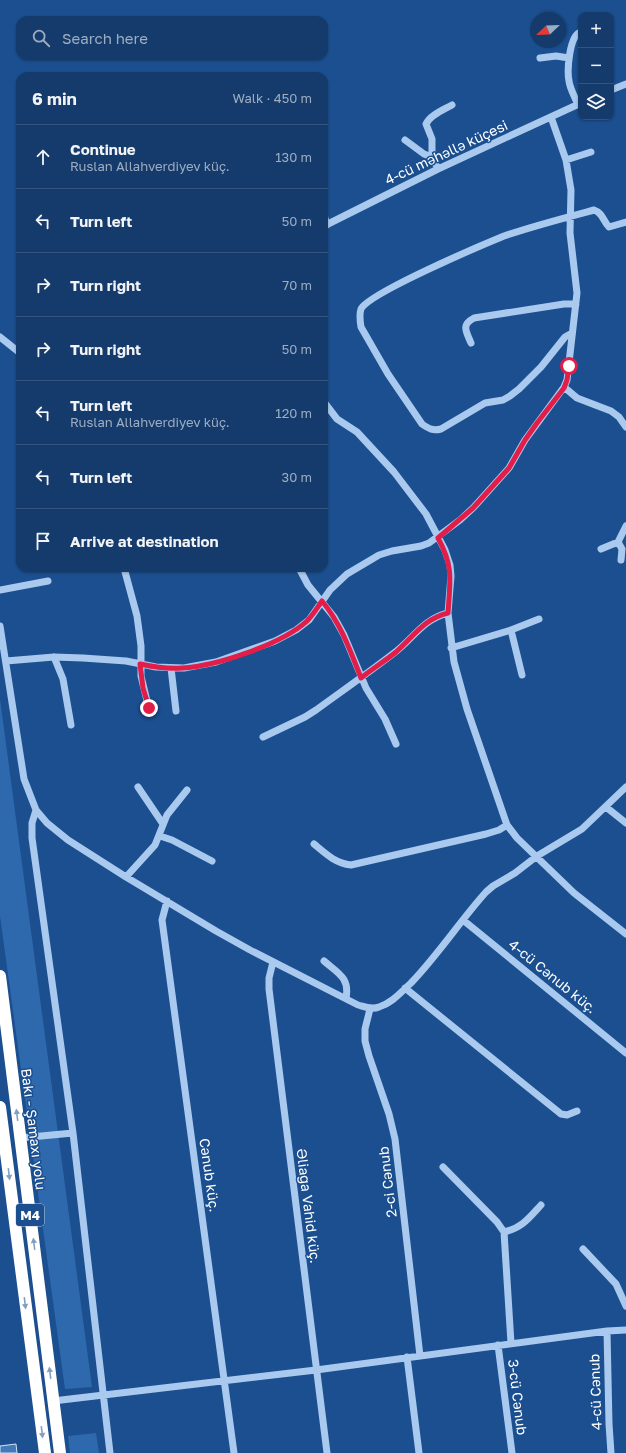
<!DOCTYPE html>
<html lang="en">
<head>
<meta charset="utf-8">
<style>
  :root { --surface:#143b6b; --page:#1d4271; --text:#f1f3f6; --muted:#9dadc1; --line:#33557e }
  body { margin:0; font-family:"Golos Text",sans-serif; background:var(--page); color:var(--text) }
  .controls { position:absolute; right:12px; top:12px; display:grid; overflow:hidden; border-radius:8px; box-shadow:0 1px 3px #0004 }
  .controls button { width:36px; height:36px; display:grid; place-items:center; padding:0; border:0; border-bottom:1px solid var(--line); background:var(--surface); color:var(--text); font:20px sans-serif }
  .compass { position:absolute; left:530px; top:12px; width:36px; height:36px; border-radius:50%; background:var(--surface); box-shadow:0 1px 3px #0004; rotate:247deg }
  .stop { position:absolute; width:12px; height:12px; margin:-9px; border:3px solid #e11d48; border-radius:50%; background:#fff }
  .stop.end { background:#e11d48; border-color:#fff; box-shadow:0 1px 4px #0008 }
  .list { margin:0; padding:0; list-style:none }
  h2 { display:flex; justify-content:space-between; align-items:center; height:52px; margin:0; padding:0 16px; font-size:17px }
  h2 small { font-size:13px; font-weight:400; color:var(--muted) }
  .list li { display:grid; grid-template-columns:26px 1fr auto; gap:12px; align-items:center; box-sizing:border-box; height:64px; padding:0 16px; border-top:1px solid var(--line) }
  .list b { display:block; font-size:15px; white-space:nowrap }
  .list p { margin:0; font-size:13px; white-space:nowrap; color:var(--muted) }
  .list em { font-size:13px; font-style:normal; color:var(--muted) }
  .icon { flex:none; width:22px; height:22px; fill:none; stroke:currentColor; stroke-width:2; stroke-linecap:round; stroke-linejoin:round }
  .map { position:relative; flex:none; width:626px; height:1453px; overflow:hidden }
  .search { position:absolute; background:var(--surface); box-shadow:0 1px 3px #0004; left:16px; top:16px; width:312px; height:44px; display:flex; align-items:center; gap:10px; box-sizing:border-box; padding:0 14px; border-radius:12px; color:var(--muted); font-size:15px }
  .panel { position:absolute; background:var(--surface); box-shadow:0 1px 3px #0004; left:16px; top:72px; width:312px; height:500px; border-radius:12px }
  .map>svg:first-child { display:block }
  .green { fill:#2e69ad }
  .building { fill:#4478b7; stroke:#cfe3fa }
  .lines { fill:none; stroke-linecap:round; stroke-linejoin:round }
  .minor { stroke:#a9c9ee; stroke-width:7 }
  .highway { stroke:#fff; stroke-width:12 }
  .oneway { fill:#829ec1 }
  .route { stroke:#e11d48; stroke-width:5 }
  .labels { text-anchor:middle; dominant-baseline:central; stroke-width:3; stroke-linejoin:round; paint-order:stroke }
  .shield { fill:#1b4f8f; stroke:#bbcadd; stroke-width:1 }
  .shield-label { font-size:13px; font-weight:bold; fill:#fff }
  .street-label { font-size:14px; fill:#fff; stroke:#1b4f8f }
</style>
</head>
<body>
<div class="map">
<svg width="626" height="1453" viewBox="0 0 626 1453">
  <rect width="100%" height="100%" fill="#1b4f8f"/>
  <path class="green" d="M0,699L92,1387L65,1389L0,916Z
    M96,1433L99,1453H70L68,1436Z"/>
  <path class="building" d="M16,1444L17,1453H0V1446Z"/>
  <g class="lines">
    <path class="minor" d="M540,58L556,56L569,58
      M611,90L626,84
      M578,105C575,97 570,89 569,81C567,71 569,35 581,32
      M405,140L424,154L432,157L438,169
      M432,157V139L426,124C430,115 443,110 452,105
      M566,160L591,152
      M324,215L327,225
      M324,226L438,169L581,103
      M572,333L565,337L541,367L519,389L510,396L503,400L485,403L441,429C433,431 429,429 422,424L388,374L361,327C360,321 359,315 361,309C369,293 482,245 504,236C533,226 564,218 594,210C603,213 603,221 609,227L626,222
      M0,337L20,353
      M471,343C466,331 461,325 474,318L564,304H576
      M564,387L577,398L611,411L619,417L626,427
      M324,402L337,419L357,432L394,472L426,514L445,550L450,565L451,576L448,613L454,662L467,709L507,825L517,838L574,893L626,934
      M601,549L618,542
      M621,560L622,549L618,542L626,526
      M124,568L137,616L141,646V676L149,709
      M299,568L308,585L334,617L344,635L366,688L385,719L396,744
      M0,590L48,581
      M0,626L24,779L36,810L47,823L68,840L126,877L216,931L250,950L358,1005C365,1007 372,1010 379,1007C392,1003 401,992 411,983C438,955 460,921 486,892L493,886L515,873L537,856L582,829L626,787
      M511,630L522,675
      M451,648L511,630L539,619
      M54,657L63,679L71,725
      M6,661L54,657L83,658L126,661L156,667L184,668L216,662L275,641L296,630L309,620L330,590L347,574L379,555L392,551L421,546L429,543L460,520L473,508L509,468L525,440L564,387L567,380L577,293L570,233L571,190L566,160L551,117
      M171,668L176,711
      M263,737L305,717L316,710C342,691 368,673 394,653C413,639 423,619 448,613
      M138,787L163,824
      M606,807L626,823
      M36,810L32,823V838L73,1133L110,1453
      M160,836L172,840L212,861
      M314,844C326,854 335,863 351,865L486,834L499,830L507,825
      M126,877L155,845L167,815L187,790
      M167,901L162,920L234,1453
      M463,920L626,1053
      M324,961C338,973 350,978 346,998
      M273,962L269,978V989L327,1453
      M405,988L561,1114L567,1115L577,1111
      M370,1009L365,1029V1041L369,1056L389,1114L395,1139L420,1356
      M20,1138L73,1133
      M443,1167L497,1222L504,1232L511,1343
      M504,1232C522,1228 529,1218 541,1205
      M583,1249L616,1284L626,1306
      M607,1331L609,1424L611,1453
      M498,1345L512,1453
      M407,1357L419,1453
      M53,1401L316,1370L607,1331L626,1330"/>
    <path class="highway" d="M0,976L60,1453
      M0,1107L45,1453"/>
  </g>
  <defs><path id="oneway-solid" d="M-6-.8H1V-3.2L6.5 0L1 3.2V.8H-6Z"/></defs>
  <g class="oneway">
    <use href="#oneway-solid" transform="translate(17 1115) rotate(-97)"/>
    <use href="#oneway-solid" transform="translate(9 1174) rotate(83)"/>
    <use href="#oneway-solid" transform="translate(34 1244) rotate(-97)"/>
    <use href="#oneway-solid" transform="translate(25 1303) rotate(83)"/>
    <use href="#oneway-solid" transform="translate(50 1373) rotate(-97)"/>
    <use href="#oneway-solid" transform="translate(42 1432) rotate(83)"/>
  </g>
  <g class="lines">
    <path class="route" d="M149,708L143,688L140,664C154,667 168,669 182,668C217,666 282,644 307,621C313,615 317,608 322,601C341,624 350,650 361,678C372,669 385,661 396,652C413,637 425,618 448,613C450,581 454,567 438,538L473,508L509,468L525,440L537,423L564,388L567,380L569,366"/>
  </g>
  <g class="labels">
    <rect class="shield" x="16" y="1204" width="28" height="22" rx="3"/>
    <g class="shield-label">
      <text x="30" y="1215">M4</text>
    </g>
    <g class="street-label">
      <text transform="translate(446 152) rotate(-25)">4-cü məhəllə küçesi</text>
      <text transform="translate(553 976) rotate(39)">4-cü Cənub küç.</text>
      <text transform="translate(34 1129) rotate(83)">Bakı - Şamaxı yolu</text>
      <text transform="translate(210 1175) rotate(82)">Cənub küç.</text>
      <text transform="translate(387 1182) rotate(-97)">2-ci Cənub</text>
      <text transform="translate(309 1206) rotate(83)">Əliağa Vahid küç.</text>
      <text transform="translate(595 1392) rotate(-92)">4-cü Cənub</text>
      <text transform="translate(518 1397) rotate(83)">3-cü Cənub</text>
    </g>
  </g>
</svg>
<div class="controls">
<button>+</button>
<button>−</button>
<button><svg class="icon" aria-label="layers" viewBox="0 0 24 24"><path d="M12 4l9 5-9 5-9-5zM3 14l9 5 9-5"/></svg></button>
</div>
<svg class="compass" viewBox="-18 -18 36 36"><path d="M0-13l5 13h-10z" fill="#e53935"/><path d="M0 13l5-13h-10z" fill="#9dadc1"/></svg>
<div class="stop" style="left:569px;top:366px"></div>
<div class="stop end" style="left:149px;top:708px"></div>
<div class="search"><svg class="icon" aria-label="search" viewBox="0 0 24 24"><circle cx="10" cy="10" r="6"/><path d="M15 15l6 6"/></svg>Search here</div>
<section class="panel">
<h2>6 min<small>Walk · 450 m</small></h2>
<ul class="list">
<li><svg class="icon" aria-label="ahead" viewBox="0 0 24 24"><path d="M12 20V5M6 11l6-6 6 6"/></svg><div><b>Continue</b><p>Ruslan Allahverdiyev küç.</p></div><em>130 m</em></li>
<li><svg class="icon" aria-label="left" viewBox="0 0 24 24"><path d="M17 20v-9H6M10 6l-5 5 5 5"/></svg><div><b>Turn left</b></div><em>50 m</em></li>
<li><svg class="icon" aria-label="right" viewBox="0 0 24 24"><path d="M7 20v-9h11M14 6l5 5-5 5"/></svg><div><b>Turn right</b></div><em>70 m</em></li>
<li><svg class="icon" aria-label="right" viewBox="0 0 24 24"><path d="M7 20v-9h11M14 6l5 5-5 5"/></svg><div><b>Turn right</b></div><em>50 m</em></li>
<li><svg class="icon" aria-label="left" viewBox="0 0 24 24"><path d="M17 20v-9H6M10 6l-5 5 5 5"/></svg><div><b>Turn left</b><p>Ruslan Allahverdiyev küç.</p></div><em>120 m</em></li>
<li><svg class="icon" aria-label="left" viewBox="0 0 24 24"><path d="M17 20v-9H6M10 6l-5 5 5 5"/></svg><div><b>Turn left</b></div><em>30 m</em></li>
<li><svg class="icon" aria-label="arrive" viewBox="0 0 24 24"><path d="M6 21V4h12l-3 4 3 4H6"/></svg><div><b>Arrive at destination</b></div></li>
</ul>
</section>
</div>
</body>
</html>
